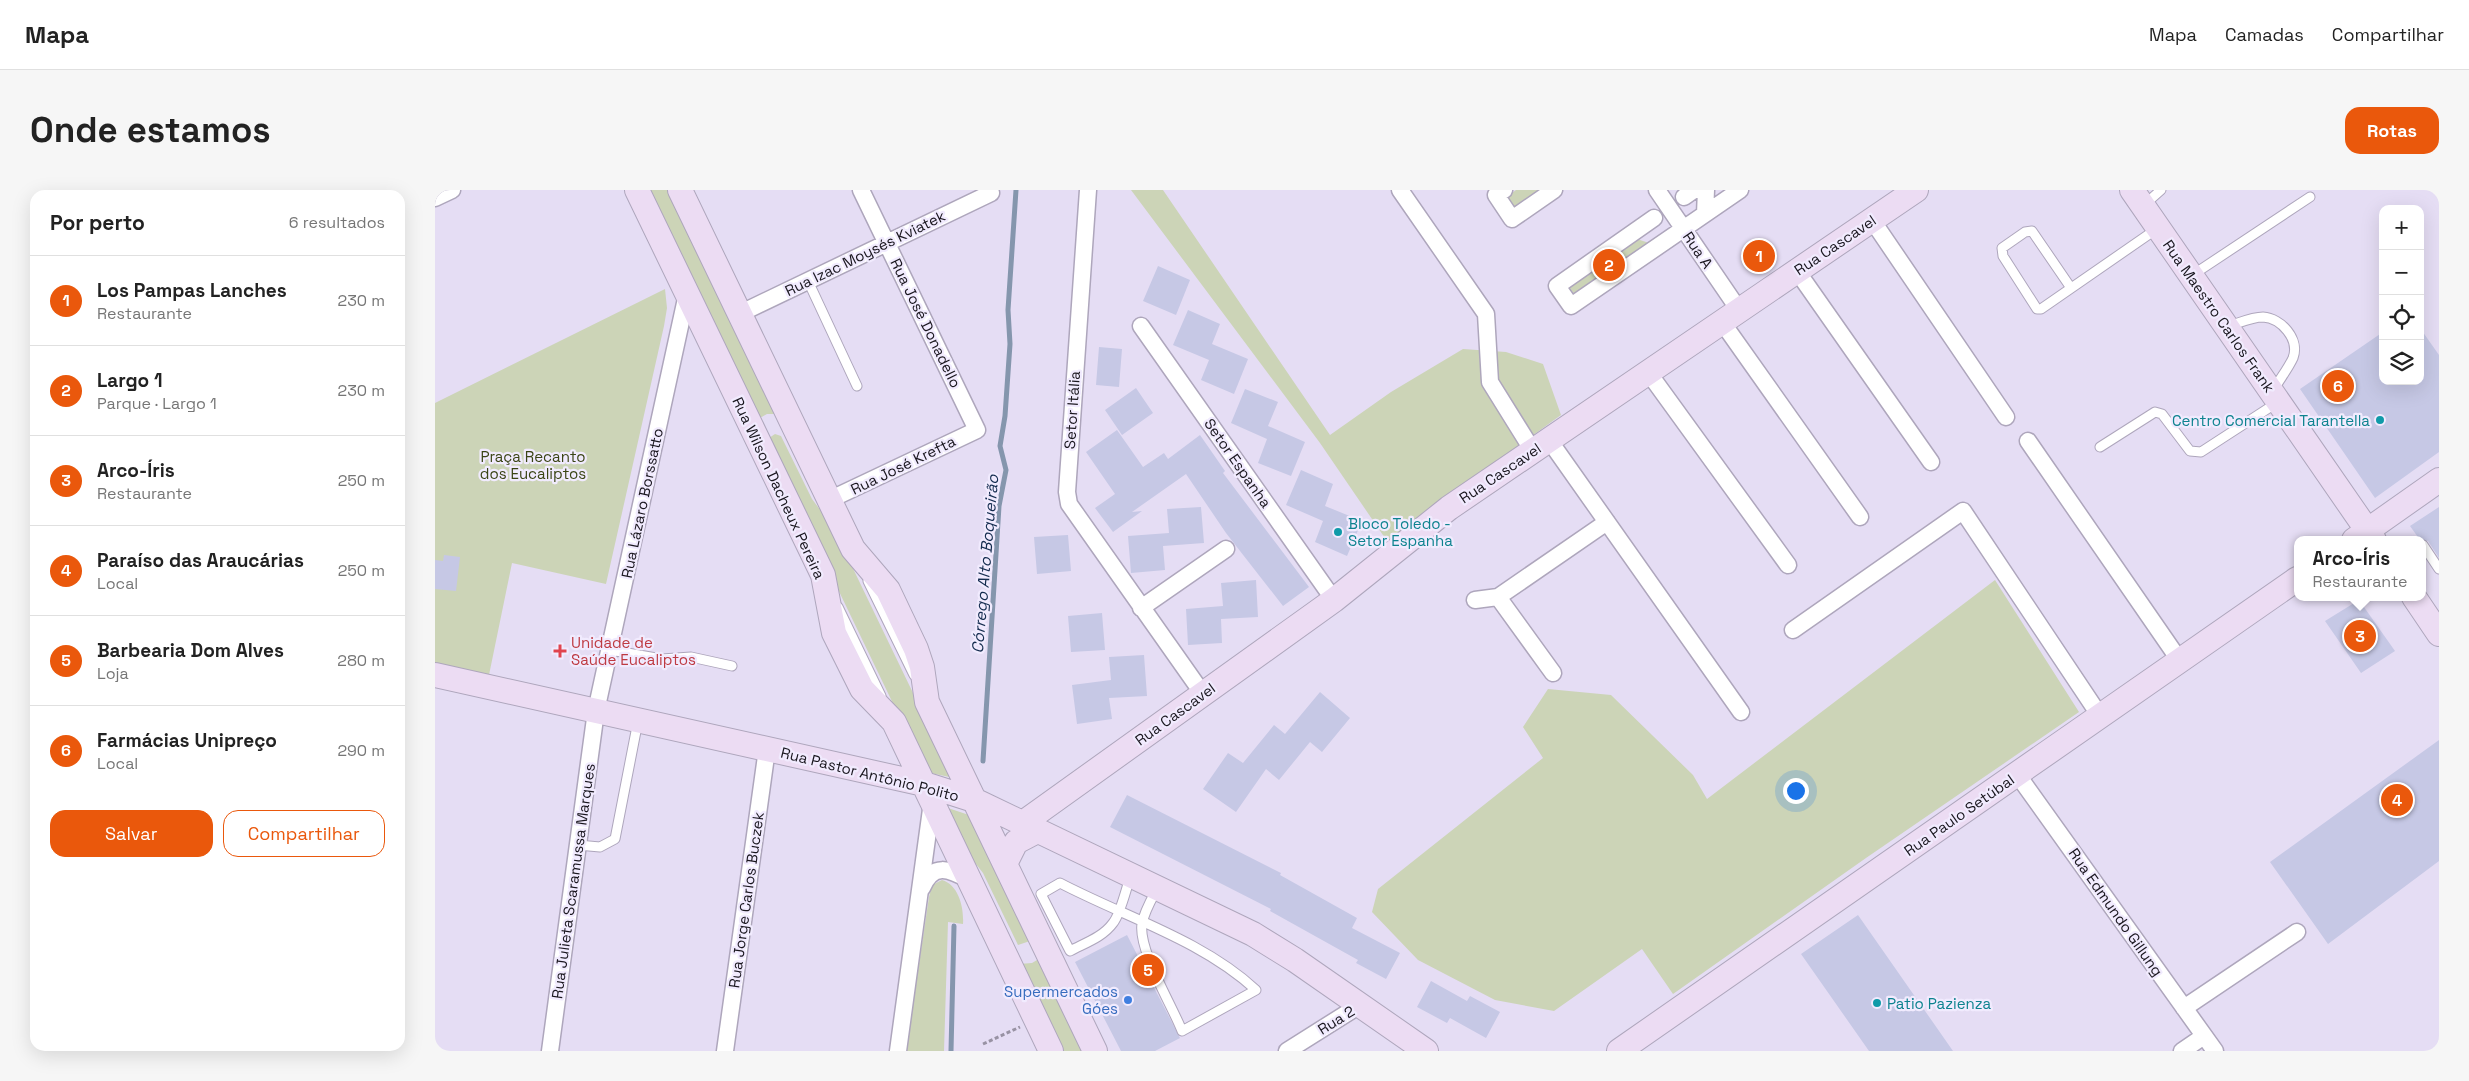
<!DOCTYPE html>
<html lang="pt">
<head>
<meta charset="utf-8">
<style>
  :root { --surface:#fff; --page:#f6f6f6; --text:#222; --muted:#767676; --line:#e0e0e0; --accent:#ea580c }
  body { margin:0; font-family:"Space Grotesk",sans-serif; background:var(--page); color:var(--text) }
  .controls { position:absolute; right:15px; top:15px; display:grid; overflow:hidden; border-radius:10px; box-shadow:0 5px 20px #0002 }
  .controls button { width:45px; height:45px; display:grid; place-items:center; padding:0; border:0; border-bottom:1px solid var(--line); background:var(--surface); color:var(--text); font:25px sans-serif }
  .you { position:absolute; left:1360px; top:600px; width:18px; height:18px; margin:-12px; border:4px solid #fff; border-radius:50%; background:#1a73e8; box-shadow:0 0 0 8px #1a73e833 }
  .badge { display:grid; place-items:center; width:32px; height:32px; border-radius:50%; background:var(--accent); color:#fff; font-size:16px; font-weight:700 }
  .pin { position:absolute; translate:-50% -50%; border:2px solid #fff; box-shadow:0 1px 5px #0006 }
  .popup { position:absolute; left:1859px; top:346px; width:132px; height:65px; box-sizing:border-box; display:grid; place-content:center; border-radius:10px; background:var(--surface); filter:drop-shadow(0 1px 4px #0005); font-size:16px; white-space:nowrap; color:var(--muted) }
  .popup b { font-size:19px; color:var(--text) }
  .popup::after { content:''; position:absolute; left:50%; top:100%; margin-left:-10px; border:10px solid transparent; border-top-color:var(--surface) }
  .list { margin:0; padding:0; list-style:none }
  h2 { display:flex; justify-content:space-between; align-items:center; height:65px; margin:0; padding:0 20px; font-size:21px }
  h2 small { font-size:16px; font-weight:400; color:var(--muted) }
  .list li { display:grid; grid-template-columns:32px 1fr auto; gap:15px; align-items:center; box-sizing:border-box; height:90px; padding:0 20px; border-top:1px solid var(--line) }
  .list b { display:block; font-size:19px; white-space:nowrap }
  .list p { margin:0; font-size:16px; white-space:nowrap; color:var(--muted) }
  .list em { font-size:16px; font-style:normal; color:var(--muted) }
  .actions { display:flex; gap:10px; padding:15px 20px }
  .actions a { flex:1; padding:11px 0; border:1px solid var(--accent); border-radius:15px; text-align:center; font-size:18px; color:var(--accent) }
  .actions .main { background:var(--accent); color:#fff }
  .icon { flex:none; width:28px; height:28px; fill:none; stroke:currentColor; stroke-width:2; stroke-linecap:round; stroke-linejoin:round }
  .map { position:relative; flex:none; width:2004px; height:861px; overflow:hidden; border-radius:15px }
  header { display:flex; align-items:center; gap:30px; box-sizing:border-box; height:70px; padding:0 25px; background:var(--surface); border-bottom:1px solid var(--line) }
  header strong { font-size:24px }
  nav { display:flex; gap:28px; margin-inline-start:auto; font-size:18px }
  .intro { display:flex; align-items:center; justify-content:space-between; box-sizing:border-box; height:120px; padding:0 30px }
  h1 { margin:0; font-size:35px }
  .button { padding:12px 22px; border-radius:15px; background:var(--accent); color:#fff; font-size:18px; font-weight:700 }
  main { display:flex; gap:30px; padding:0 30px }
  aside { flex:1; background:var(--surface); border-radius:15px; box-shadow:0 5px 20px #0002 }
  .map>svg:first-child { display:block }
  .green { fill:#ccd4b7 }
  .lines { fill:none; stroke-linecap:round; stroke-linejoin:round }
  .stream { stroke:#8596ad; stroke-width:5 }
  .building { fill:#c6c8e5 }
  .lane-casing { stroke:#aea6bc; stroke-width:11 }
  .street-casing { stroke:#aea6bc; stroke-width:19 }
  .secondary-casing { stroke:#aea6bc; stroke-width:26 }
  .path { stroke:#9892a3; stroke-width:3; stroke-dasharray:4 2.5; stroke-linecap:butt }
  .lane { stroke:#fff; stroke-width:9 }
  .street { stroke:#fff; stroke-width:16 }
  .secondary { stroke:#ecdcf3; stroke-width:24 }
  .culture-dot { fill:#0f9aa8; stroke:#f1ebfe; stroke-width:2 }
  .health-dot { fill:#e0444e; stroke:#f1ebfe; stroke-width:2 }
  .shop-dot { fill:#3f7fe0; stroke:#f1ebfe; stroke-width:2 }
  .labels { text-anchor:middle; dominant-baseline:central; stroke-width:4.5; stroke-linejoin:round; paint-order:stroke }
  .street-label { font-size:15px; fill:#19161e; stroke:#f1ebfe }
  .culture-label { font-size:15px; fill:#0d838f; stroke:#f1ebfe; text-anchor:start }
  .park-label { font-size:15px; fill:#3a4414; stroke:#f1ebfe }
  .health-label { font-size:15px; fill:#be3a42; stroke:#f1ebfe; text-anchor:start }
  .shop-label { font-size:15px; fill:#366cbe; stroke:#f1ebfe; text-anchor:end }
  .water-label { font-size:16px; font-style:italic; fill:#142c4f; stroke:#f1ebfe }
</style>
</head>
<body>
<header>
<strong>Mapa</strong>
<nav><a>Mapa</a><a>Camadas</a><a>Compartilhar</a></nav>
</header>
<div class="intro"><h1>Onde estamos</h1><a class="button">Rotas</a></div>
<main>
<aside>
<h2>Por perto<small>6 resultados</small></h2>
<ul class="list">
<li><span class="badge">1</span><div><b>Los Pampas Lanches</b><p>Restaurante</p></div><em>230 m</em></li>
<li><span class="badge">2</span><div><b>Largo 1</b><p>Parque · Largo 1</p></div><em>230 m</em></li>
<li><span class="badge">3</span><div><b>Arco-Íris</b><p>Restaurante</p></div><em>250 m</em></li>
<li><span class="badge">4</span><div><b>Paraíso das Araucárias</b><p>Local</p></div><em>250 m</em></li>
<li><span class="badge">5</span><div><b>Barbearia Dom Alves</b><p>Loja</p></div><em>280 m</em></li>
<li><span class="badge">6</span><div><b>Farmácias Unipreço</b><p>Local</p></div><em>290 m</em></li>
</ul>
<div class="actions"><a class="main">Salvar</a><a>Compartilhar</a></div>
</aside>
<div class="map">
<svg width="2004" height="861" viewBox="0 0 2004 861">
  <rect width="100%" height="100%" fill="#e5ddf4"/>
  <path class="green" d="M209,0H236L344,224H332L321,230Z
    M696,0H728L895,245L956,202L1028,159L1071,162L1108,174L1126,225L952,351L885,253Z
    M1081,0H1110L1079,21L1070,8Z
    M1202,49L1214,53L1140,105L1134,97Z
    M230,99L232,118L229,136L171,394L77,373L54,485L0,473V213Z
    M340,244L346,246L377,309L398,337L519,588L491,582L333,254L334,248Z
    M1560,390L1644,522L1431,668L1238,804L1207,759L1119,821L1060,810L983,770L937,722L943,699L1108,568L1088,537L1113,499L1176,505L1258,585L1272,609Z
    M507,616L537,626L595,751L583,755L548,683L526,655Z
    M507,690C524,695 529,718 528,734L513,732L509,861H471L494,707L497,695Z
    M607,767L652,861H626L584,774L597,773Z"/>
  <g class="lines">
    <path class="stream" d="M548,571L564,316L571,280L565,256L570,226L575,154L573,120L581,0
      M516,861L519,736"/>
  </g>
  <path class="building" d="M723,76L755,90L741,125L708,111Z
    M753,120L785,134L777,154L813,169L799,204L766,190L774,170L738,155Z
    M1985,138L2004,165V262L1940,308L1865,199L1948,142V191H1985Z
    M664,157L687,159L684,197L661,195Z
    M701,198L718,223L687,245L670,220Z
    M810,199L843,212L833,236L870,252L856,286L823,273L832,249L796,233Z
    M682,240L708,277L729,263L733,269L765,245L790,281L788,283L874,397L848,416L791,343L751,284L697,322L707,321L678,342L660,318L680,304L651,262Z
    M866,280L898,294L890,316L927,331L912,366L880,352L888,331L851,315Z
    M766,317L769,353L728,356L730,380L696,383L693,346L734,343L732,319Z
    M2004,317V368L1993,351L1985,350L1975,336Z
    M633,345L636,381L602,384L599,347Z
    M9,365L25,367L21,401L0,399V370L8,371Z
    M821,390L823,427L786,429L787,453L753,455L751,419L788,416L786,393Z
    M1924,410L1960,461L1926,483L1890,431Z
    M667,423L670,460L636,462L633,426Z
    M709,465L712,506L674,508L677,529L642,534L637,495L676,490L674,467Z
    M885,502L915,528L887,562L875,552L844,590L831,579L801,622L768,599L793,563L808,573L839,535L850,544Z
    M2004,550V671L1893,754L1835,672Z
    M692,605L846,683L845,685L922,728L917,738L965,763L951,789L921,773L923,770L835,721L836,719L675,637Z
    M1423,725L1518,861H1434L1366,764Z
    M692,745L745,848L720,861H686L640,772Z
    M996,791L1032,811L1035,806L1065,822L1051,848L1015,828L1012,833L982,817Z"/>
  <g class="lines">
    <g class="lane-casing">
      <path id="lane" d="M1708,16L1726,0
        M1756,86L1875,7
        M373,91L422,196
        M1636,98L1597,41L1590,42L1567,58L1568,66L1602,119H1606L1723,38
        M1794,136C1804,133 1817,127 1828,127C1846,128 1865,149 1858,168C1853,179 1844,190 1838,201
        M1665,257L1720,222L1727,224L1755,261L1766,262L1843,212
        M1988,355L2004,379
        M433,391L479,485
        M403,417L446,506
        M175,460L227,469L256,467L297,476
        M143,655L165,657L180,649L203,531
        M696,685C691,698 686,723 678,733C668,747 650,753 635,761L606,704L625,693C690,727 767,750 821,800L747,841C737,815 703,760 707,734C709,722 716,710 722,699"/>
    </g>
    <g class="street-casing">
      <path id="street" d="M653,0L632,302L634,314L768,504
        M965,0L1051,124L1055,192L1098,261
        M1069,0L1061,5L1077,29L1119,0
        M1222,0L1304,120
        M1249,7L1259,0
        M0,8L17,0
        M1270,24L1271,0
        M1219,28L1122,96L1136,116L1305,0
        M1437,30L1571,227
        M1362,81L1496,272
        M304,124L556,3L555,0
        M1287,132L1425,327
        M706,136L899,410
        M1213,182L1353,375
        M1114,250L1306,522
        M1593,251L1745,471
        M394,310L542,240L426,0
        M1063,407L1118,483
        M1040,410L1063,407L1172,332
        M706,418L791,359
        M1358,440L1528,321L1665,526
        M1582,584L1780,861
        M487,698C498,672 514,679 534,690
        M1749,818L1862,742
        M115,861L161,521L252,104
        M290,861L332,559
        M463,861L497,612
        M852,861L925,815
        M1747,861L1769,846"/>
    </g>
    <g class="secondary-casing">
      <path id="secondary" d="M202,0L388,385L399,443L427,499L459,532L616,861
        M245,0L418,359L453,400L481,459L487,477L492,512L660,861
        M1697,0L1939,350
        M1919,350L2004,290
        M1979,407L2004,444
        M0,485L489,594L539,610L818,744L860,770L991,861
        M588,633L899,410L1014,318L1481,0
        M570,674L581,652L602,641
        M1184,861L1862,389"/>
    </g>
    <path class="path" d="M548,854L585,837"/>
    <use href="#lane" class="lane"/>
    <use href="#street" class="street"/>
    <use href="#secondary" class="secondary"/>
  </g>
  <g class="culture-dot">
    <circle cx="1945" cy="230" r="5"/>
    <circle cx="903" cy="342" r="5"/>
    <circle cx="1442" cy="813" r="5"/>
  </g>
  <path class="health-dot" d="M122.5 453.5h5v5h5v5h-5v5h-5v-5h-5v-5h5z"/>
  <circle class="shop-dot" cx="693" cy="810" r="5"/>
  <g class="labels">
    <g class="street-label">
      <text transform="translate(1400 55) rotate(-34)">Rua Cascavel</text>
      <text transform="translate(1263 60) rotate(56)">Rua A</text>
      <text transform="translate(430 63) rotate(-26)">Rua Izac Moysés Kviatek</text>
      <text transform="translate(1784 126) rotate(55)">Rua Maestro Carlos Frank</text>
      <text transform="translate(491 133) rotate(64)">Rua José Donadello</text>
      <text transform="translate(637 220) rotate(-86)">Setor Itália</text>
      <text transform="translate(803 273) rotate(55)">Setor Espanha</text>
      <text transform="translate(468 275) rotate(-26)">Rua José Krefta</text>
      <text transform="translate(1065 283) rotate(-34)">Rua Cascavel</text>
      <text transform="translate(344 298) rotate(65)">Rua Wilson Dacheux Pereira</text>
      <text transform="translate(207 313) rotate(-78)">Rua Lázaro Borssatto</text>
      <text transform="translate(740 524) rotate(-36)">Rua Cascavel</text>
      <text transform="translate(435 584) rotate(14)">Rua Pastor Antônio Polito</text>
      <text transform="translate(1524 625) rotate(-35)">Rua Paulo Setúbal</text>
      <text transform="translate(138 691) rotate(-82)">Rua Julieta Scaramussa Marques</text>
      <text transform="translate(311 710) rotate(-82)">Rua Jorge Carlos Buczek</text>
      <text transform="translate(1681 722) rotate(55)">Rua Edmundo Gillung</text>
      <text transform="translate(901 830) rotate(-32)">Rua 2</text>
    </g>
    <g class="culture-label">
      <text x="1935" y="230" text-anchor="end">Centro Comercial Tarantella</text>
      <text x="913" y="333">Bloco Toledo -<tspan x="913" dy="17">Setor Espanha</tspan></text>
      <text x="1452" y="813">Patio Pazienza</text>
    </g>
    <g class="park-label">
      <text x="98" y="266">Praça Recanto<tspan x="98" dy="17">dos Eucaliptos</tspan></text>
    </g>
    <g class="health-label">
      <text x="136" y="452">Unidade de<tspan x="136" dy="17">Saúde Eucaliptos</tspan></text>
    </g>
    <g class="shop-label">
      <text x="683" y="801">Supermercados<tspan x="683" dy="17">Góes</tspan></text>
    </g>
    <g class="water-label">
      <text transform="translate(550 374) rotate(-85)">Córrego Alto Boqueirão</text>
    </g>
  </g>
</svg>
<div class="controls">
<button>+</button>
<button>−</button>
<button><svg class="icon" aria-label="locate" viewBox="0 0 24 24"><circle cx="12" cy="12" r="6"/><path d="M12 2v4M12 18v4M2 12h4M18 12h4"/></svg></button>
<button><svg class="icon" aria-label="layers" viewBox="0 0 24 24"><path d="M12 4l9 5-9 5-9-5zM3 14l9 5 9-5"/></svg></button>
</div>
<div class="you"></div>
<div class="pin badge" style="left:1324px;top:66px">1</div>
<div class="pin badge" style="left:1174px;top:75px">2</div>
<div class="pin badge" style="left:1925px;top:446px">3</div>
<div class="popup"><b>Arco-Íris</b>Restaurante</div>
<div class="pin badge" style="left:1962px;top:610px">4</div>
<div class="pin badge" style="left:713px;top:780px">5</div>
<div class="pin badge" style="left:1903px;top:196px">6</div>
</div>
</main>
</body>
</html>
